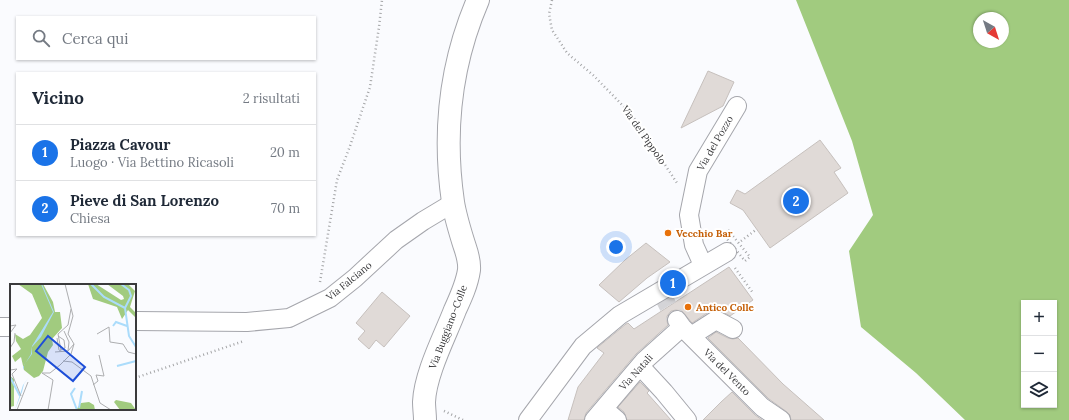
<!DOCTYPE html>
<html lang="it">
<head>
<meta charset="utf-8">
<style>
  :root { --surface:#fff; --page:#f6f6f7; --text:#1f2937; --muted:#747a83; --line:#e0e1e3; --accent:#1a73e8 }
  body { margin:0; font-family:Lora,serif; background:var(--page); color:var(--text) }
  .controls { position:absolute; right:12px; bottom:12px; display:grid; overflow:hidden; border-radius:0px; box-shadow:0 1px 3px #0004 }
  .controls button { width:36px; height:36px; display:grid; place-items:center; padding:0; border:0; border-bottom:1px solid var(--line); background:var(--surface); color:var(--text); font:20px sans-serif }
  .compass { position:absolute; left:973px; top:12px; width:36px; height:36px; border-radius:50%; background:var(--surface); box-shadow:0 1px 3px #0004; rotate:141deg }
  .you { position:absolute; left:616px; top:247px; width:14px; height:14px; margin:-10px; border:3px solid #fff; border-radius:50%; background:#1a73e8; box-shadow:0 0 0 6px #1a73e833 }
  .badge { display:grid; place-items:center; width:26px; height:26px; border-radius:50%; background:var(--accent); color:#fff; font-size:13px; font-weight:700 }
  .pin { position:absolute; translate:-50% -50%; border:2px solid #fff; box-shadow:0 1px 4px #0006 }
  .list { margin:0; padding:0; list-style:none }
  h2 { display:flex; justify-content:space-between; align-items:center; height:52px; margin:0; padding:0 16px; font-size:17px }
  h2 small { font-size:13px; font-weight:400; color:var(--muted) }
  .list li { display:grid; grid-template-columns:26px 1fr auto; gap:12px; align-items:center; box-sizing:border-box; height:56px; padding:0 16px; border-top:1px solid var(--line) }
  .list b { display:block; font-size:15px; white-space:nowrap }
  .list p { margin:0; font-size:13px; white-space:nowrap; color:var(--muted) }
  .list em { font-size:13px; font-style:normal; color:var(--muted) }
  .icon { flex:none; width:22px; height:22px; fill:none; stroke:currentColor; stroke-width:2; stroke-linecap:round; stroke-linejoin:round }
  .map { position:relative; flex:none; width:1069px; height:420px; overflow:hidden }
  .search { position:absolute; background:var(--surface); box-shadow:0 1px 3px #0004; left:16px; top:16px; width:300px; height:44px; display:flex; align-items:center; gap:10px; box-sizing:border-box; padding:0 14px; border-radius:0px; color:var(--muted); font-size:15px }
  .panel { position:absolute; background:var(--surface); box-shadow:0 1px 3px #0004; left:16px; top:72px; width:300px; height:164px; border-radius:0px }
  .map>svg:first-child { display:block }
  .forest { fill:#a1cb7f; fill-rule:evenodd }
  .building { fill:#e0dad7; stroke:#c6c0bd }
  .lines { fill:none; stroke-linecap:round; stroke-linejoin:round }
  .minor-tunnel { stroke:#d4d4d7; stroke-width:18; stroke-dasharray:18 9; stroke-linecap:butt }
  .minor-casing { stroke:#a5a6ac; stroke-width:20 }
  .tertiary-casing { stroke:#a5a6ac; stroke-width:24 }
  .path { stroke:#a4a5a7; stroke-width:2.5; stroke-dasharray:1 3; stroke-linecap:butt }
  .minor { stroke:#fff; stroke-width:18 }
  .tertiary { stroke:#fff; stroke-width:22 }
  .food-dot { fill:#e8710a; stroke:#fff; stroke-width:1.5 }
  .labels { text-anchor:middle; dominant-baseline:central; stroke-width:4; stroke-linejoin:round; paint-order:stroke }
  .street-label { font-size:10px; fill:#3a3a3c; stroke:#fff }
  .food-label { font-size:10px; font-weight:bold; fill:#c56008; stroke:#fff; text-anchor:start }
  .inset-river { fill:none; stroke:#abdcfb; stroke-width:2 }
  .inset-road { fill:none; stroke:#adaeb0; stroke-width:1 }
  .view { fill:#1d4ed8; fill-opacity:0.15; stroke:#1d4ed8; stroke-width:2 }
  .inset-edge { fill:none; stroke:#3a3a3c; stroke-width:2 }
</style>
</head>
<body>
<div class="map">
<svg width="1069" height="420" viewBox="0 0 1069 420">
  <rect width="100%" height="100%" fill="#fafbfe"/>
  <path class="forest" d="M796,0H1069V420H965L916,373L861,327L849,251L873,215L852,141ZM979,18H1003V42H979ZM1024,303H1054V405H1024Z"/>
  <path class="building" d="M708,71L734,82L723,106L681,128Z
    M820,140L841,168L834,172L848,193L770,248L743,210L730,203L737,190L745,194Z
    M646,243L670,262L647,278L619,302L599,285L625,260Z
    M729,267L753,300L730,316L721,311L715,310L710,311L692,323L682,311L676,310L671,311L667,316V321L668,325L636,354L586,413L584,420H568L578,387L604,353L597,348L598,347L626,324L628,323L634,329Z
    M382,292L410,316L384,347L376,340L369,349L358,339L365,331L356,323Z
    M716,332L728,338L733,339L738,338L783,384L824,420H791L790,415L787,412L769,399L708,338Z
    M640,382L649,391L647,393L671,420H627L624,412L618,407Z
    M732,392L755,415L762,420H703L721,402Z"/>
  <g class="lines">
    <path class="minor-tunnel" d="M660,290L668,306L677,320"/>
    <g class="minor-casing">
      <path id="minor" d="M703,265L694,245L689,215L698,171L737,106
        M677,320L682,327L762,407L781,420
        M135,321L247,322L289,318L330,298L355,278L396,240L423,221L453,203
        M0,327H11
        M691,336L716,320L733,329
        M640,366L664,392L687,420
        M604,409L617,420
        M528,420L583,346L620,315L727,252
        M594,420L644,361L682,327"/>
    </g>
    <g class="tertiary-casing">
      <path id="tertiary" d="M425,420C425,414 424,408 424,402C425,374 445,336 455,310C461,297 467,284 469,270C470,259 466,251 463,241C459,228 455,215 453,202C443,133 450,65 478,0"/>
    </g>
    <path class="path" d="M552,0L549,14L552,30L560,42L567,53L593,75L632,115L677,183
      M728,230L750,257L745,261L723,234Z
      M741,241L757,229
      M735,268L753,293
      M320,282L337,180L350,146L370,87L379,27L382,0
      M135,378L244,341
      M444,411L463,420"/>
    <use href="#minor" class="minor"/>
    <use href="#tertiary" class="tertiary"/>
  </g>
  <g class="food-dot">
    <circle cx="668" cy="233" r="4"/>
    <circle cx="688" cy="307" r="4"/>
  </g>
  <g class="labels">
    <g class="street-label">
      <text transform="translate(644 135) rotate(55)">Via del Pippolo</text>
      <text transform="translate(715 143) rotate(-60)">Via del Pozzo</text>
      <text transform="translate(349 281) rotate(-39)">Via Falciano</text>
      <text transform="translate(448 327) rotate(-69)">Via Buggiano-Colle</text>
      <text transform="translate(636 372) rotate(-48)">Via Natali</text>
      <text transform="translate(727 372) rotate(45)">Via del Vento</text>
    </g>
    <g class="food-label">
      <text x="676" y="233">Vecchio Bar</text>
      <text x="696" y="307">Antico Colle</text>
    </g>
  </g>
  <g transform="translate(10 284)">
    <rect width="126" height="126" fill="#fafbfe"/>
    <path d="M8,0H33L43,18L45,28H50L52,44L42,55L43,61L38,68L33,87L29,92L24,94L14,86L11,73L5,78L2,72L11,65L6,57L5,50L13,55L20,51L32,34L22,10ZM78,0H86L111,16L114,15L113,12L97,0H118L125,7L120,23L126,29V34L118,26L112,35L107,23L83,15ZM0,92L4,95V122L0,123ZM106,116L121,119L126,126H110L104,118ZM79,118L84,121L85,126H66L71,119Z" fill="#a1cb7f"/>
    <path d="M31,0H32L44,28L31,53L22,63V70L14,81V86L19,93L14,100L12,108L5,126L13,101L19,93L14,86L13,83L21,70L22,62L43,28Z" fill="#abdcfb"/>
    <path class="inset-river" d="M81,0L94,13L115,24L119,52L126,63M111,0L119,6L121,12L115,24M103,42L106,38L117,42M107,82L126,77M0,93L10,112M65,104L61,110L67,126M69,124L72,107"/>
    <path class="inset-road" d="M55,0L63,32L58,50L64,60M0,42L6,41L0,49M54,47L59,58L58,67M87,50L99,43L100,58L113,60L118,68L126,70M48,52L54,56L55,64L49,67M47,54L49,66M0,64L4,58L5,49M51,66L48,50L58,41L61,25M45,68L58,67L64,60M53,77L62,78L81,92L90,119L101,126M0,86L7,85L2,90L11,112M83,101L88,97L86,91L94,92L89,71M7,126L18,98M38,126L43,96L32,89H40L50,81L61,70L64,60"/>
    <path class="view" d="M38,52L75,83L63,97L26,67Z"/>
    <rect width="126" height="126" class="inset-edge"/>
  </g>
</svg>
<div class="controls">
<button>+</button>
<button>−</button>
<button><svg class="icon" aria-label="layers" viewBox="0 0 24 24"><path d="M12 4l9 5-9 5-9-5zM3 14l9 5 9-5"/></svg></button>
</div>
<svg class="compass" viewBox="-18 -18 36 36"><path d="M0-13l5 13h-10z" fill="#e53935"/><path d="M0 13l5-13h-10z" fill="#747a83"/></svg>
<div class="you"></div>
<div class="pin badge" style="left:673px;top:283px">1</div>
<div class="pin badge" style="left:796px;top:201px">2</div>
<div class="search"><svg class="icon" aria-label="search" viewBox="0 0 24 24"><circle cx="10" cy="10" r="6"/><path d="M15 15l6 6"/></svg>Cerca qui</div>
<section class="panel">
<h2>Vicino<small>2 risultati</small></h2>
<ul class="list">
<li><span class="badge">1</span><div><b>Piazza Cavour</b><p>Luogo · Via Bettino Ricasoli</p></div><em>20 m</em></li>
<li><span class="badge">2</span><div><b>Pieve di San Lorenzo</b><p>Chiesa</p></div><em>70 m</em></li>
</ul>
</section>
</div>
</body>
</html>
